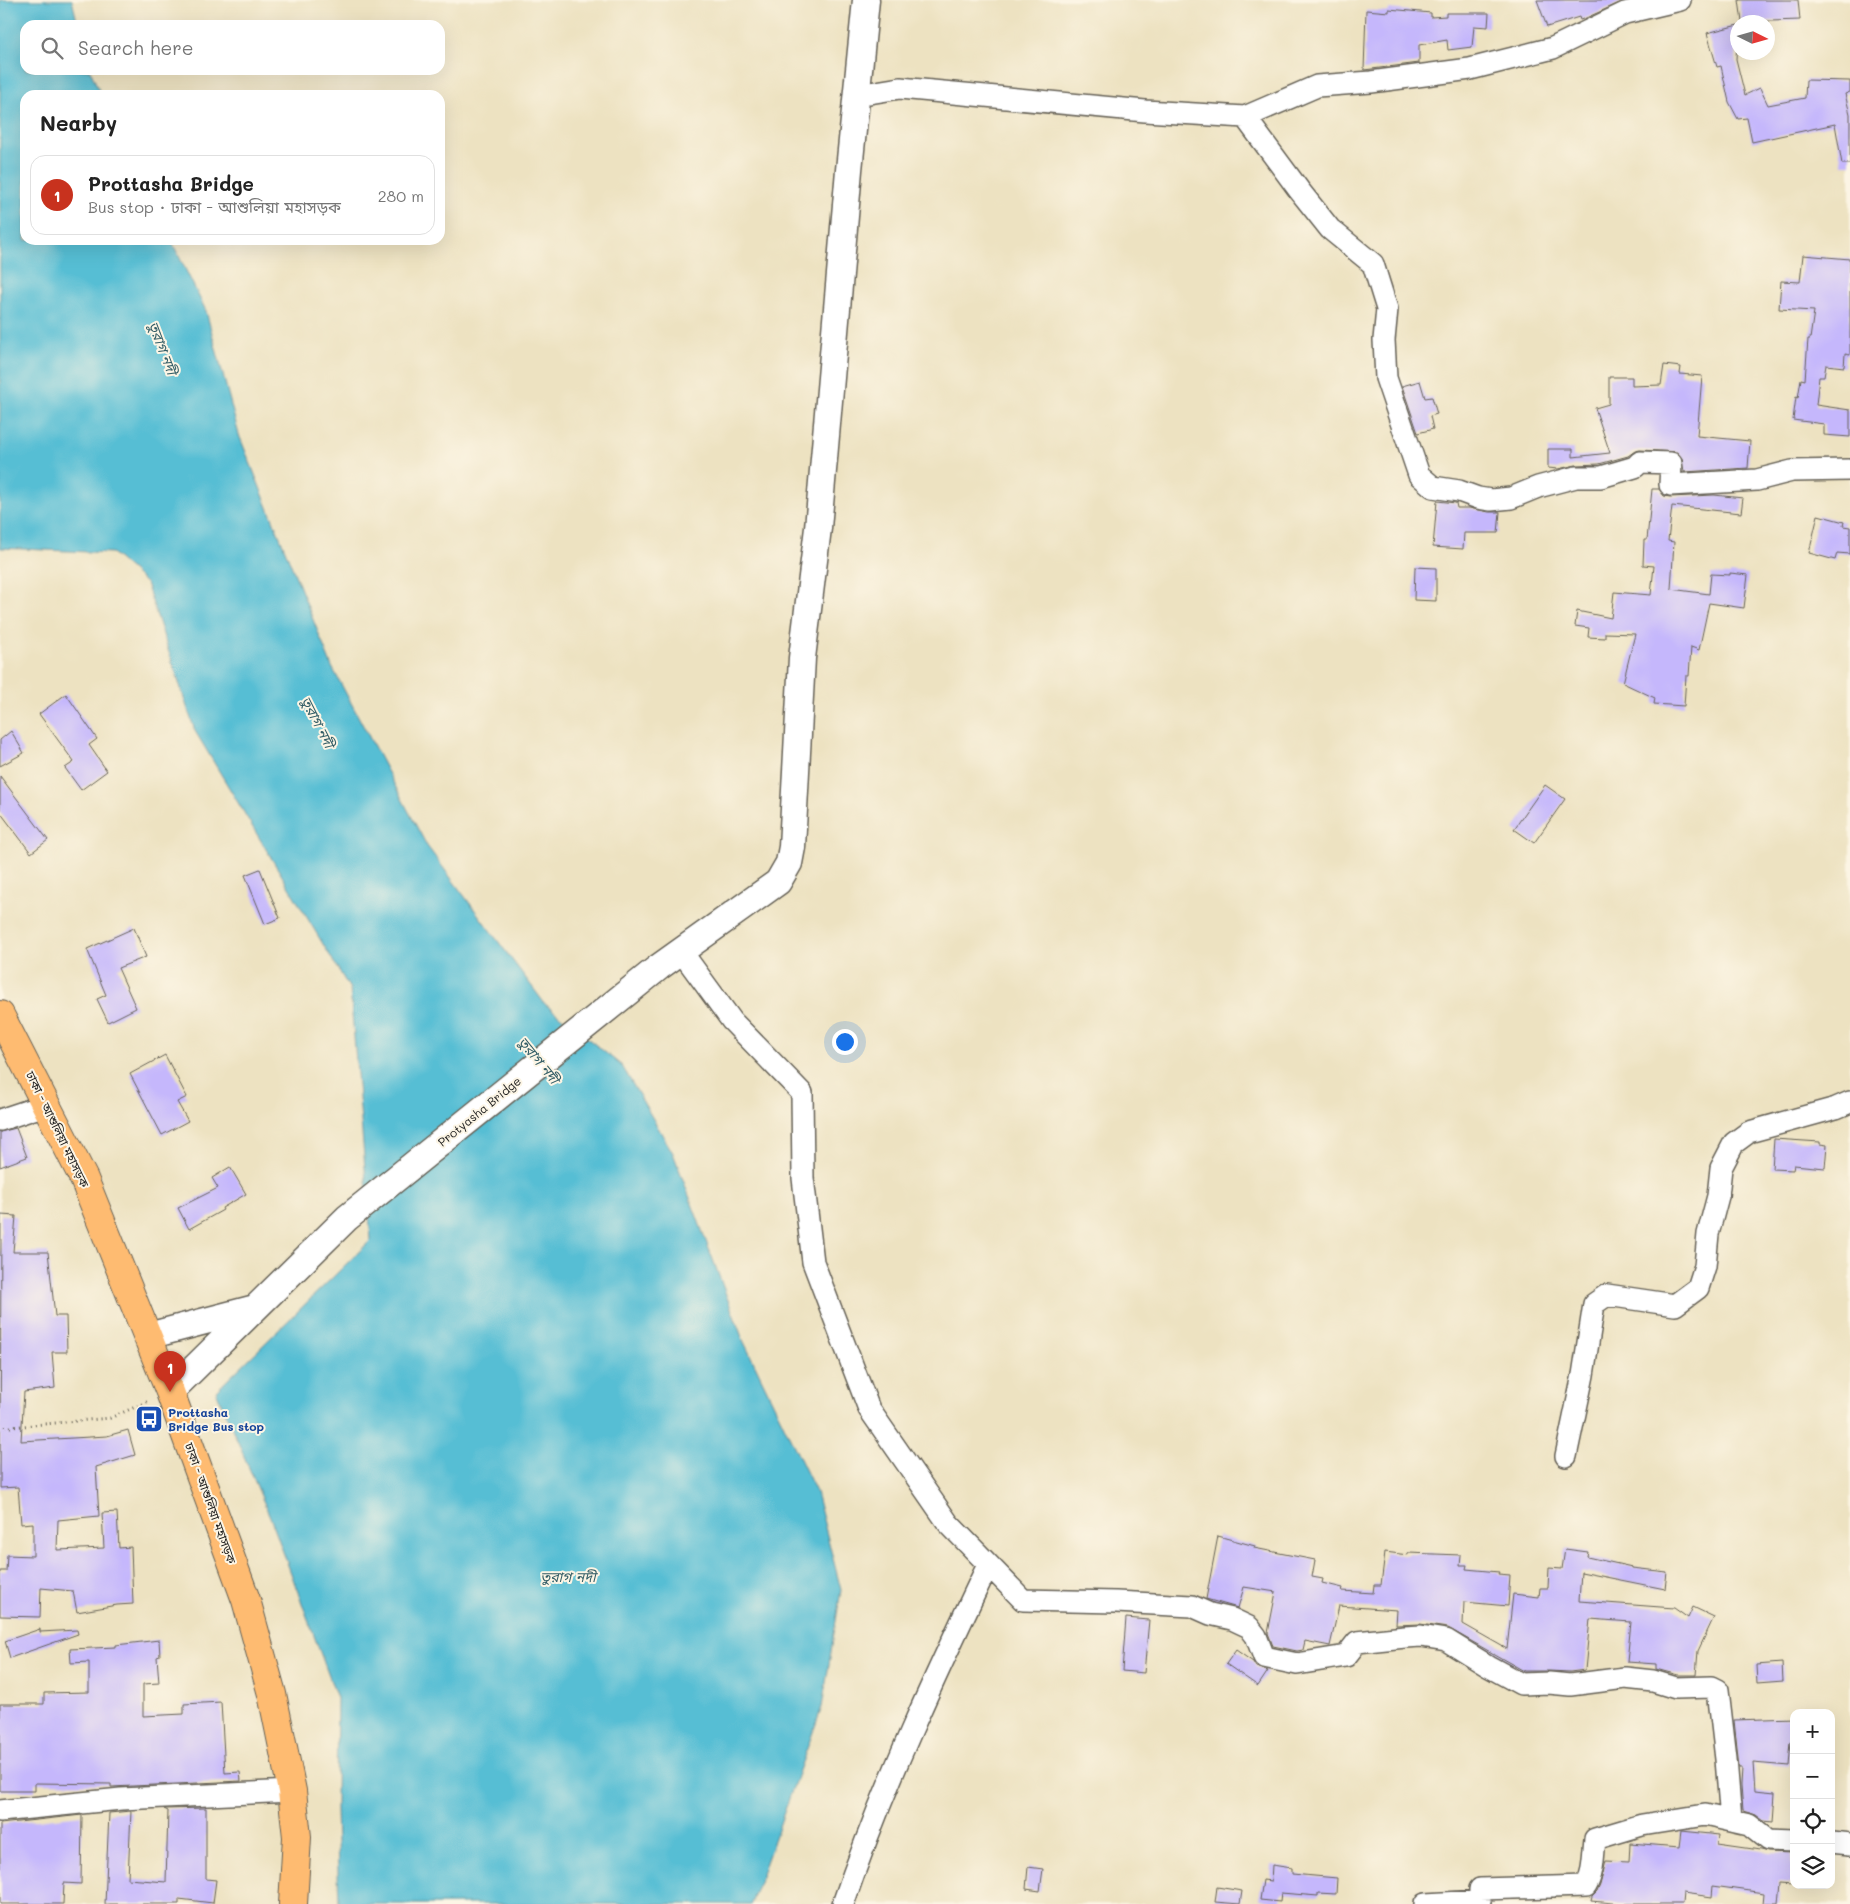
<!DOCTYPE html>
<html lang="en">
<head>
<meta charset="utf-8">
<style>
  :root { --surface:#fff; --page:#f6f6f6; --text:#222; --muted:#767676; --line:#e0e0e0; --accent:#c8321e }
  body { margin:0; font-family:Mali,"Noto Sans Bengali",sans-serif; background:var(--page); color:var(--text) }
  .controls { position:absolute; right:15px; bottom:15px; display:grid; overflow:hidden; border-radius:10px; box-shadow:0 5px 20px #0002 }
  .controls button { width:45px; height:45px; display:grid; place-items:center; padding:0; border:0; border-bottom:1px solid var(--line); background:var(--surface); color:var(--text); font:25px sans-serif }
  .compass { position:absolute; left:1730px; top:15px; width:45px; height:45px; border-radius:50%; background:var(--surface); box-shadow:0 5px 20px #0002; rotate:95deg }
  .you { position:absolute; left:844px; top:1041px; width:18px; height:18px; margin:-12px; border:4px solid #fff; border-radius:50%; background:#1a73e8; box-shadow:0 0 0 8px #1a73e833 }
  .badge { display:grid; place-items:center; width:32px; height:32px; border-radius:50%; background:var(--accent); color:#fff; font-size:16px; font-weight:700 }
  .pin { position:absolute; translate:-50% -41px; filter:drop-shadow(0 1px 2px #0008) }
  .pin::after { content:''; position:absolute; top:26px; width:18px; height:15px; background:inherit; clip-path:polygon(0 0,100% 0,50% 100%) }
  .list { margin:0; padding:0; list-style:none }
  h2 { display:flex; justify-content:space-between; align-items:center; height:65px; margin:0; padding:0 20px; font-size:21px }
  h2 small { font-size:16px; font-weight:400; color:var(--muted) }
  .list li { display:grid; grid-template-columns:32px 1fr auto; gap:15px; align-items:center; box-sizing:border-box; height:80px; margin:0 10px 10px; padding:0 10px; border:1px solid var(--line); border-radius:15px }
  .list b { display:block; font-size:19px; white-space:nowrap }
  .list p { margin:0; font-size:16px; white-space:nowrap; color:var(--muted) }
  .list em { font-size:16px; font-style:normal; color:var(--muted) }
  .icon { flex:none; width:28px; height:28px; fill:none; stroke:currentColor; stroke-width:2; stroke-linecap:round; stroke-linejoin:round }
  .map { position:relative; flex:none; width:1850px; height:1904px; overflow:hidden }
  .search { position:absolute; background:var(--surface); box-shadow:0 5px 20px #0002; left:20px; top:20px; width:425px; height:55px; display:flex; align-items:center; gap:12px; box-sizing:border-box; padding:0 18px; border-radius:15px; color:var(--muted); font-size:19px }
  .panel { position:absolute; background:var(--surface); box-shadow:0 5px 20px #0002; left:20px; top:90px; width:425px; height:155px; border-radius:15px }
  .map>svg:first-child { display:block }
  .water { fill:#56bed4; stroke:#396d78 }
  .building { fill:#c5b7fc }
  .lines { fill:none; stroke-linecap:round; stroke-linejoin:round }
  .minor-casing { stroke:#656156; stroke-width:24 }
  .tertiary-casing { stroke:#656156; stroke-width:29 }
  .trunk-casing { stroke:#656156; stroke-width:30 }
  .path { stroke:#656156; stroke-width:3; stroke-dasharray:1 4; stroke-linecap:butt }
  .minor { stroke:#fff; stroke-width:21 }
  .tertiary { stroke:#fff; stroke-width:26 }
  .trunk { stroke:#febb71; stroke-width:28 }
  .labels { text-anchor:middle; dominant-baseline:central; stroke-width:4; stroke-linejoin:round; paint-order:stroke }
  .street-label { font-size:12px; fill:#1c1c1c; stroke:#fcf5e5 }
  .transit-label { font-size:12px; font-weight:bold; fill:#164399; stroke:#fcf5e5; text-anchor:start }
  .water-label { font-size:14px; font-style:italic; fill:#335d66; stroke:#fcf5e5 }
</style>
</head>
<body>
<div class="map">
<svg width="1850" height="1904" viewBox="0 0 1850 1904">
  <rect width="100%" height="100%" fill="#fcf5e5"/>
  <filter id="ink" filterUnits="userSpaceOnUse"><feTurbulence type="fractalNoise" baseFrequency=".02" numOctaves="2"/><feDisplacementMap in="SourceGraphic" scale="10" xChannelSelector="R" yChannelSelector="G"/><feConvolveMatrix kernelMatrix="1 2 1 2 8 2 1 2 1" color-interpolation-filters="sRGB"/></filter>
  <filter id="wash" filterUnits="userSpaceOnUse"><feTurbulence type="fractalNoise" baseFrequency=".0096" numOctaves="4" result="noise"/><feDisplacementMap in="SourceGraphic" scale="20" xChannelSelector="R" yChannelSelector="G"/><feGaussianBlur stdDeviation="1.12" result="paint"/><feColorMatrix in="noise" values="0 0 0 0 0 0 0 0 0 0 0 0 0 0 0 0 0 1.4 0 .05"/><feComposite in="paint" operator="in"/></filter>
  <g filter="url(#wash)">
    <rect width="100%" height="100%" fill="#ede2c1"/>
    <path class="water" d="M0,0H72L78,25H25V70H90L101,95H25V240H171L206,311L239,435L332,667L427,846L545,1004L622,1066L673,1153L743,1340L816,1492L841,1590L822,1707L751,1904H339L336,1810L337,1698L271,1519L216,1391L371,1240L350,989L195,731L146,583L112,553L0,548Z"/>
    <g id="blocks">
      <path class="building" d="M1537,0H1626L1586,18L1580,20L1579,17L1547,27Z
        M1739,0H1798L1800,20L1742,22Z
        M1389,9L1431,13V17L1446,16V13H1489L1488,27L1474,26L1472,47L1448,50L1447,40L1419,45V63L1364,70L1366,10L1389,12Z
        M1738,25L1736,59L1745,95L1760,88L1768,105L1805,98L1806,80L1850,81V92L1845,94L1850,114V164H1842L1835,124L1752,142L1747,118L1738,119L1729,102L1721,66L1717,67L1707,33Z
        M1803,255L1850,259V355L1845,354L1844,367L1826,365L1824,377H1819L1816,405L1850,410V437L1824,435V424L1793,420L1796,397L1798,398L1801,379L1805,380L1808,339H1810L1814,311L1779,309L1781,281L1800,282Z
        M1664,365L1681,367L1680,374L1702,376L1697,436L1750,441L1748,468L1684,472L1682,458L1677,452L1640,450L1635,451L1628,456L1599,464L1576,465L1558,469L1548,468V449H1573V457L1610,453L1595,408L1609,404V377H1632V386L1661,385Z
        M1420,381L1425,398L1432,397L1437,414L1430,416L1433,429L1418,433L1402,386Z
        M1652,489H1659L1664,496L1670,497L1714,495L1743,498L1741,513L1672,506L1668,541L1674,542L1671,589L1709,594L1711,574L1730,575V573L1748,575L1744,608L1709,603L1699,650L1691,647L1689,676H1686L1684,706L1654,704L1655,698L1623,683L1635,634L1605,633V638L1588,637L1589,628L1575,626L1577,611L1611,618L1614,592L1651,595L1654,566L1643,565L1644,540H1647Z
        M1437,501L1456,503L1457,508H1469L1489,512H1500L1498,533H1464L1463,549L1433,547Z
        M1818,515L1844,522L1843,526L1850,527V554L1837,553L1835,560L1809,553Z
        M1415,567L1436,568V601L1414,600Z
        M66,694L97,739L89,745L107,771L81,790L65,768L74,762L39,714Z
        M11,731L24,753L0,766V740Z
        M0,776L48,840L31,853L0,812Z
        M1545,785L1565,799L1534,843L1514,829Z
        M260,869L280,918L265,924L245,875Z
        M134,928L146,957L118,968L136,1008L108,1022L97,999L106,995L87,949Z
        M165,1055L187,1097L177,1102L188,1121L162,1135L130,1074Z
        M16,1128L27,1157L0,1167V1132Z
        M1774,1139L1820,1142V1144L1827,1145L1825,1168L1794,1165L1793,1170L1772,1169Z
        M230,1167L246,1194L222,1208L223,1210L189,1229L178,1208L218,1188L212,1178Z
        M1,1215L16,1216L13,1252H48L55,1316H66L67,1352H52L55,1388L24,1392L21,1441L107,1436L128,1430L135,1455L96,1467L99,1516L58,1520L57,1550L104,1548L102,1513L117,1512L119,1548L131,1547L133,1604L117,1605L77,1612L73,1591L41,1588L40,1617L0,1616V1571H6L7,1555L33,1556V1523L21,1524L18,1487L0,1488Z
        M1218,1536L1255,1546L1254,1548L1315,1560L1312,1577L1323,1579L1322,1583L1343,1588L1342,1591L1373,1593L1374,1585H1381L1385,1552L1408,1555V1553L1461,1555L1460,1565H1467L1466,1569L1499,1572L1498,1574L1510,1575L1508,1606L1464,1602L1463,1624L1507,1649L1513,1594L1539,1597L1540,1588H1548L1549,1568L1562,1569L1565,1549L1588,1552L1587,1557L1632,1567V1568L1667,1572L1665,1589L1581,1572L1579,1601L1674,1608L1688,1618L1693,1607L1714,1617L1698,1651L1696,1675H1678L1656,1669V1664L1627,1662L1631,1622L1590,1619L1585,1670L1570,1672L1549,1671H1524L1448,1628L1420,1624L1396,1625L1397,1610L1339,1606L1330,1646L1305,1641L1303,1650L1297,1651L1273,1646L1268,1633L1276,1592L1244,1587L1238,1608L1206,1599Z
        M1126,1618L1149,1620L1144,1673L1122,1671Z
        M40,1629V1632L77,1630L78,1634L10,1658L5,1641Z
        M159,1640L160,1656L157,1657L159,1683L143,1684V1716L184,1714V1704L221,1702L225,1773L240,1772L241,1781L111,1787V1784L35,1783V1791H0V1704H44V1693L89,1692V1662L71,1663L70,1649L116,1647V1645Z
        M1236,1650L1253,1662L1256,1667L1268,1671L1258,1686L1226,1664Z
        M1782,1663L1783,1681L1757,1683L1756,1665Z
        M1794,1718V1742H1791L1789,1766L1753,1763L1755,1791L1775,1793L1773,1822L1764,1821L1756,1815L1743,1811L1741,1785L1742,1768H1739L1734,1720Z
        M206,1808V1879L216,1880L213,1903L179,1899V1904H105L109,1813L131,1811L128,1879L166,1882L168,1811L164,1809Z
        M82,1815L81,1884L64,1883L63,1904H0V1824Z
        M1681,1831L1719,1835L1718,1844L1760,1850L1768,1852L1792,1853L1794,1883L1780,1882L1778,1904H1763L1764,1893L1713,1886L1712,1897L1683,1893L1682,1904H1624L1591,1901L1592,1897L1597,1892L1600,1885L1606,1861L1629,1862L1630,1843L1679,1847Z
        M1272,1865L1292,1868V1874L1337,1878L1336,1894L1318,1893V1896L1281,1893L1280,1902L1260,1900L1263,1880L1271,1881Z
        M1028,1867L1043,1869L1040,1891L1026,1889Z
        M1217,1887L1242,1891L1240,1904L1215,1902Z"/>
    </g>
  </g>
  <g filter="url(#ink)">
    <use href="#blocks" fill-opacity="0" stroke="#656156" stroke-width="1"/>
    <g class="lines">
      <g class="minor-casing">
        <path id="minor" d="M857,95L900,88L1145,111L1245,117L1317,86L1371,82L1470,69L1553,48L1625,13L1680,0
          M1245,117L1299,190L1330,229L1373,264L1387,309L1384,340L1386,378L1419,475L1433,487L1459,491L1478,498L1491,500L1511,498L1538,487L1576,477H1601L1635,467L1640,462L1671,463L1670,485L1757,480L1792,471L1850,470
          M681,951L732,1021L802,1093L803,1178L813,1262L869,1409L948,1523L1023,1600L1116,1602L1192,1606L1210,1614L1232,1619L1249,1627L1256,1636L1264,1657L1297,1664L1346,1656L1357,1642L1405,1637L1421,1636L1446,1640L1488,1666L1521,1684L1549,1683L1570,1685L1625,1678L1653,1681L1676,1688L1712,1687L1718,1690L1726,1759L1731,1821
          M0,1120L45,1105
          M1566,1456L1583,1375L1594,1304L1607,1295L1675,1305L1698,1288L1705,1266L1708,1234L1718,1196L1721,1168L1734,1143L1749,1132L1836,1108L1850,1102
          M0,1811L121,1799L292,1791
          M1831,1843L1850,1845
          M843,1904C883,1787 935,1676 988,1565
          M1425,1904L1480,1901V1889L1586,1886C1594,1872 1593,1855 1595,1839L1642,1825L1705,1815L1749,1825L1768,1840L1794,1841"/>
      </g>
      <g class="tertiary-casing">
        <path id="tertiary" d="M148,1336L255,1308
          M170,1392L347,1218L659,967L778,882L789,863L792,847L802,658L818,528L849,170L866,0"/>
      </g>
      <g class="trunk-casing">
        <path id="trunk" d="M0,1015L84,1179L170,1392L246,1600L272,1694L292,1791L297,1837L293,1904"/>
      </g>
      <path class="path" d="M0,1428L110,1418L149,1401"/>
      <use href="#minor" class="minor"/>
      <use href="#tertiary" class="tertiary"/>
      <use href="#trunk" class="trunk"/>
    </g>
  </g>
  <defs>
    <g id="bus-square" transform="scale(1.4375)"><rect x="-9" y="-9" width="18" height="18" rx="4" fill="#1a4fb4" stroke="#fcf5e5"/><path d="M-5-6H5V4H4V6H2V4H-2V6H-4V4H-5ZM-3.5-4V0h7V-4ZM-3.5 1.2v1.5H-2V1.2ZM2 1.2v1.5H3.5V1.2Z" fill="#fff"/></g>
  </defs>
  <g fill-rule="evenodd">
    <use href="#bus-square" x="149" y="1419"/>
  </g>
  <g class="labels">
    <g class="street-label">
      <text transform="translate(479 1111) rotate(-39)">Protyasha Bridge</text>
      <text transform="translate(58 1129) rotate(64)">ঢাকা - আশুলিয়া মহাসড়ক</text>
      <text transform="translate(211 1503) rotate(70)">ঢাকা - আশুলিয়া মহাসড়ক</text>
    </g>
    <g class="transit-label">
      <text x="168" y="1412">Prottasha<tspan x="168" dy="14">Bridge Bus stop</tspan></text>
    </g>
    <g class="water-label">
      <text transform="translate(163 348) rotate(69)">তুরাগ নদী</text>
      <text transform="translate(318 722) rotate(63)">তুরাগ নদী</text>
      <text transform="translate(539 1060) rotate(51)">তুরাগ নদী</text>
      <text x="568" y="1576">তুরাগ নদী</text>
    </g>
  </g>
</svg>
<div class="controls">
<button>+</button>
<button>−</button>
<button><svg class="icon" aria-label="locate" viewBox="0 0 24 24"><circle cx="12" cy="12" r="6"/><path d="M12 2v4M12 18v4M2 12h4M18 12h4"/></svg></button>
<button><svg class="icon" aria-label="layers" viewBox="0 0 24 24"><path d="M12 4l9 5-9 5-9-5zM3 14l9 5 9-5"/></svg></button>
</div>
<svg class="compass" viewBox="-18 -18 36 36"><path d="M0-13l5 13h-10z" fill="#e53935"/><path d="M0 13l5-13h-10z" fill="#767676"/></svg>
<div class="you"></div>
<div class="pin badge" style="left:170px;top:1392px">1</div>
<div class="search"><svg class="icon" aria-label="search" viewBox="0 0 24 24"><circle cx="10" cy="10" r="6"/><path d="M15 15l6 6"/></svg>Search here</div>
<section class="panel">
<h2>Nearby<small></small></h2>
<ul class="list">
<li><span class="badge">1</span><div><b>Prottasha Bridge</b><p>Bus stop · ঢাকা - আশুলিয়া মহাসড়ক</p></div><em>280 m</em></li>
</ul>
</section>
</div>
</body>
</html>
